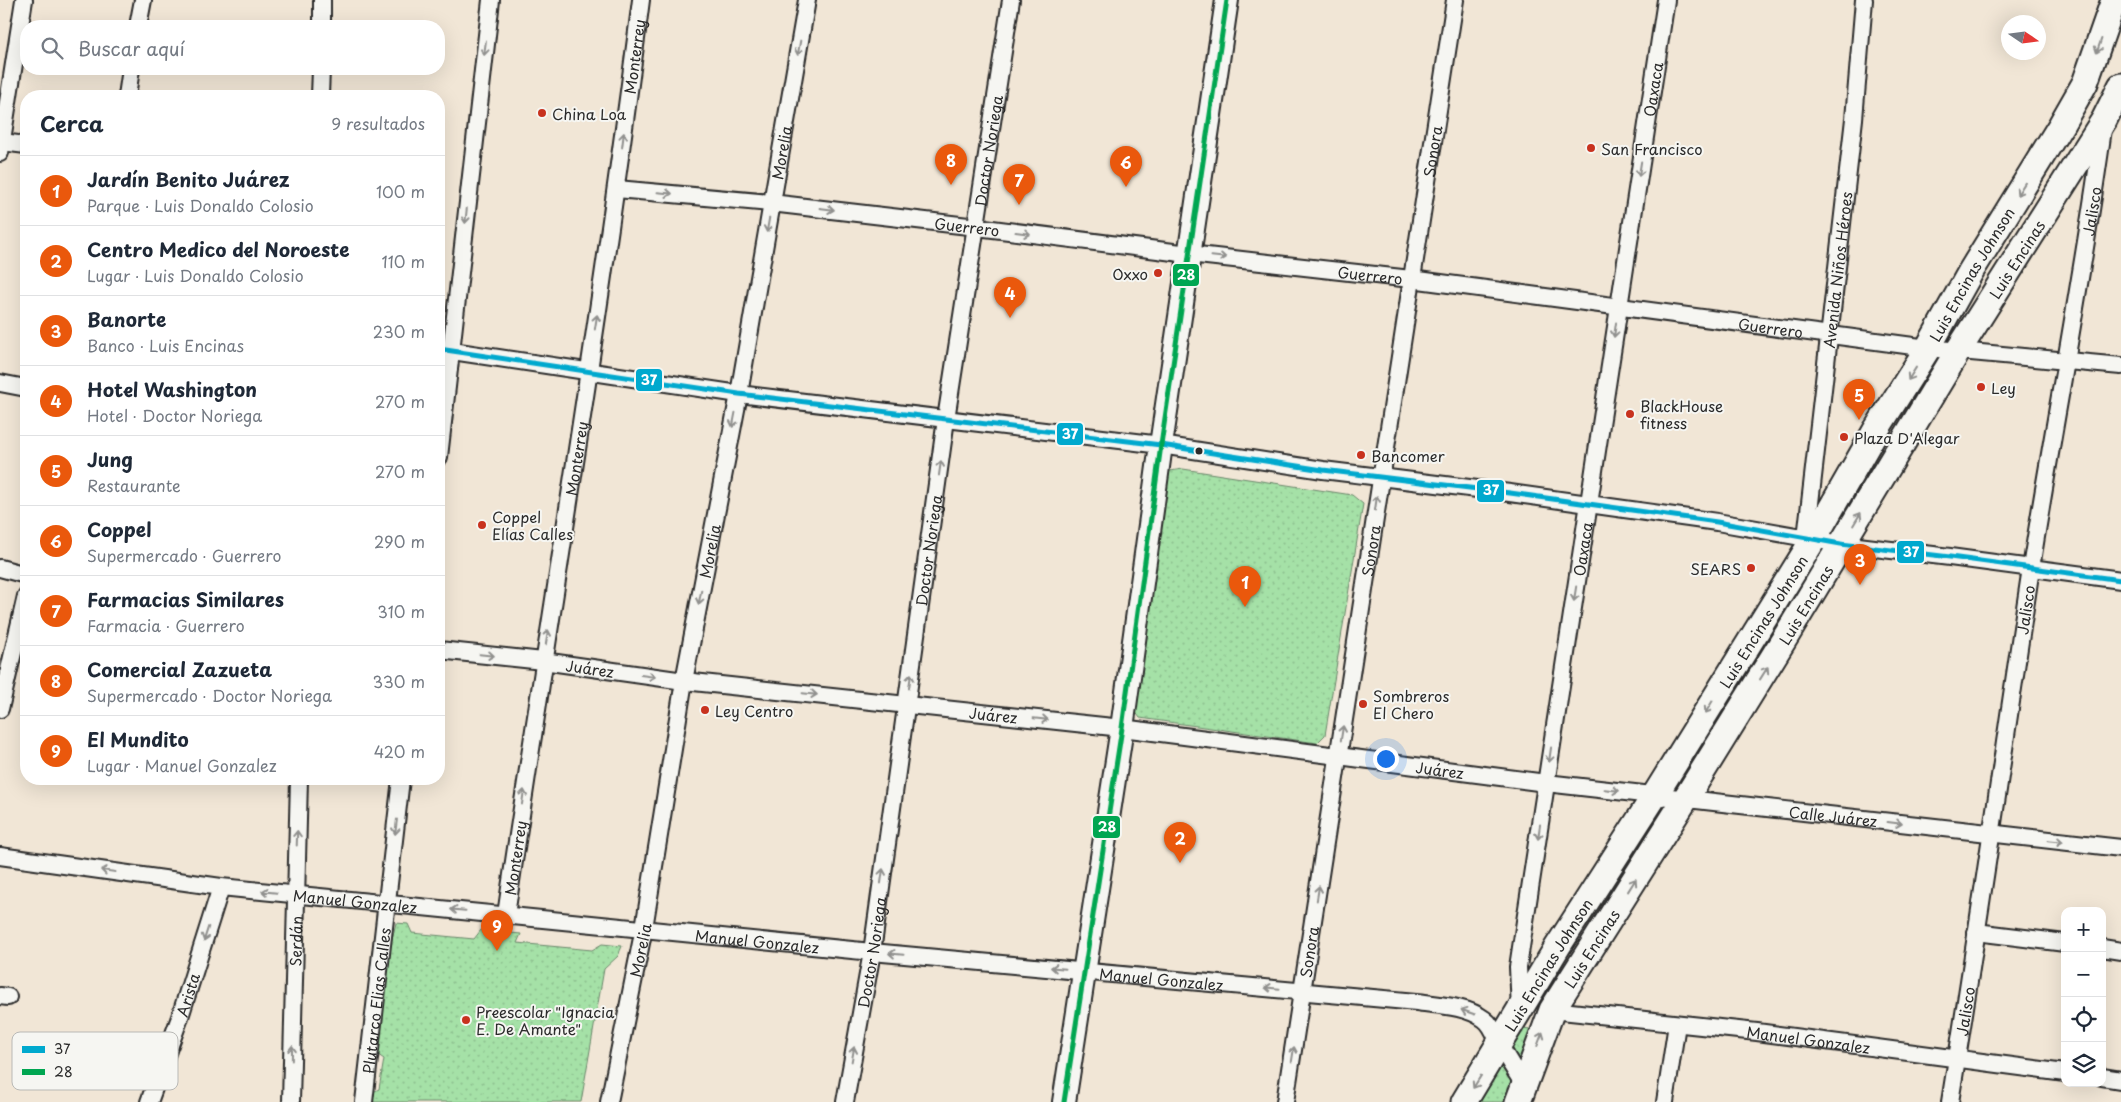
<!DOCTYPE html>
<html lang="es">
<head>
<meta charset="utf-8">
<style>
  :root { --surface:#fff; --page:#f2f2f3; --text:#1f2937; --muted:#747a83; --line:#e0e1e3; --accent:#ea580c }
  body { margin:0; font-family:"Playpen Sans",sans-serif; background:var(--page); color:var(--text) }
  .controls { position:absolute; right:15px; bottom:15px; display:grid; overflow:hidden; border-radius:10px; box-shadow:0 5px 20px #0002 }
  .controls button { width:45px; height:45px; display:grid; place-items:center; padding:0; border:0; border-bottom:1px solid var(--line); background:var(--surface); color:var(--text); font:25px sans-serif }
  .compass { position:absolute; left:2001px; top:15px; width:45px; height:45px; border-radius:50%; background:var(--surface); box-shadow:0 5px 20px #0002; rotate:103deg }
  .you { position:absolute; left:1385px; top:758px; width:18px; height:18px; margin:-12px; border:4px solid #fff; border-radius:50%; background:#1a73e8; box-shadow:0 0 0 8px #1a73e833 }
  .badge { display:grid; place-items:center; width:32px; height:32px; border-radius:50%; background:var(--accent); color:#fff; font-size:16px; font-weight:700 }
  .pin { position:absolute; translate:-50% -41px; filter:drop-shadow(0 1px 2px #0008) }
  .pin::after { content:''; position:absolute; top:26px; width:18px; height:15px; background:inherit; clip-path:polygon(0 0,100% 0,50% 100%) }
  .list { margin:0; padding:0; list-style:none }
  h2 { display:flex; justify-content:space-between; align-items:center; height:65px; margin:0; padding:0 20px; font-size:21px }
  h2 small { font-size:16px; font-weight:400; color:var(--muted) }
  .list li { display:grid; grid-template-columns:32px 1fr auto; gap:15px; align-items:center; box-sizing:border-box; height:70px; padding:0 20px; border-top:1px solid var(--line) }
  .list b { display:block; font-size:19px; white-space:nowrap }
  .list p { margin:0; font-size:16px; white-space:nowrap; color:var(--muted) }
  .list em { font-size:16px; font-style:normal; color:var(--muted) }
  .icon { flex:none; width:28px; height:28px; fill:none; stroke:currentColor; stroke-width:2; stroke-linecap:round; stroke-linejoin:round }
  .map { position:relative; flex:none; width:2121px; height:1102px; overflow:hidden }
  .search { position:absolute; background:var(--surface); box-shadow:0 5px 20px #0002; left:20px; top:20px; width:425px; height:55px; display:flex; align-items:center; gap:12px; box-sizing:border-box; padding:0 18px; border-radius:20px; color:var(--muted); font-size:19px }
  .panel { position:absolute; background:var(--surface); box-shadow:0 5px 20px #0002; left:20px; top:90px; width:425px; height:695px; border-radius:20px }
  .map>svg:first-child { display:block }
  .grass { fill:url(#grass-dots); stroke:#688669 }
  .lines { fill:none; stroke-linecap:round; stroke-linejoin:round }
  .street-casing { stroke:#2b2b2b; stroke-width:20 }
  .secondary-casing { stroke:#2b2b2b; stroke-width:26 }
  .primary-casing { stroke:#2b2b2b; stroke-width:29 }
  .street { stroke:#f6f6f2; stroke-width:16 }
  .secondary { stroke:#f6f6f2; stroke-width:22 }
  .primary { stroke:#f6f6f2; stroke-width:25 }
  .bus-1-casing { stroke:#f6f6f2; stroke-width:9 }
  .bus-2-casing { stroke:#f6f6f2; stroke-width:9 }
  .bus-1 { stroke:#00a9ce; stroke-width:5 }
  .bus-2 { stroke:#00a651; stroke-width:5 }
  .oneway { stroke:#90908e }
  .poi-dot { fill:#c8321e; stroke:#f6f6f2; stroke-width:2 }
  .bus-dot { fill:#2b2b2b; stroke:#f6f6f2; stroke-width:2 }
  .labels { text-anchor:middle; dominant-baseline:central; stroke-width:4; stroke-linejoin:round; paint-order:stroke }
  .street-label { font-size:15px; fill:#2b2b2b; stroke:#f6f6f2 }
  .poi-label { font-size:15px; fill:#2b2b2b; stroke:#f6f6f2; text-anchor:start }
  .key { fill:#f6f6f2; stroke:#b9b9b6; stroke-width:1 }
  .key-label { font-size:14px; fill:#2b2b2b }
  .line-badge { stroke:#f6f6f2; stroke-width:2 }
  .badge-label { font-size:14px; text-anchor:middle; font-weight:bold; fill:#fff }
</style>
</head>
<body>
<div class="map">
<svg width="2121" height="1102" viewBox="0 0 2121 1102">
  <defs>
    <pattern id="grass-dots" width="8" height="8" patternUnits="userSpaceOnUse" patternTransform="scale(1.25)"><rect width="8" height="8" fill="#a5e1a7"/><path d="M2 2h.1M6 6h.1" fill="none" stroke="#8ec190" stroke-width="1.8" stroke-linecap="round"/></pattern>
  </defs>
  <rect width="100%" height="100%" fill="#f1e6d6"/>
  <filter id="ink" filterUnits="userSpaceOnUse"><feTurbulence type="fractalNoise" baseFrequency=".02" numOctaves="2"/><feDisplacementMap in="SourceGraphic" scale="10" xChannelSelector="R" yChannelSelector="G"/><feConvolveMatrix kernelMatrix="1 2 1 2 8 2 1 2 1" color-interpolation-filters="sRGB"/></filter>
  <g filter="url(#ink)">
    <path class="grass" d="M1183,469L1352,495L1363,504L1325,735L1317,743L1140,718L1132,707L1164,481L1170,471Z
      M396,923L408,924L412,933L474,939L481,930L521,934L517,943L592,950L602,944L622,946L618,956L604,969L581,1102H370L371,1093L379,1089L384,1059L374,1052L388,956Z
      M1515,1029L1535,1030L1508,1102H1474Z"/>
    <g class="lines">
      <g class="street-casing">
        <g id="street">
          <path d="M138,26L143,0"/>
          <path d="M322,26V0"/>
          <path d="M127,96L131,69"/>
          <path d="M320,96L321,69"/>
          <path d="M2,142L26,145"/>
          <path d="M0,153L24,0"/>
          <path id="s1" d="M617,189L771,203L977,227L1189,254L1411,279L1928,348L2121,366"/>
          <path d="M439,349L739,394L1161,445L1323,470L1510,493L1717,522L1841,544L1950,557L2121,580"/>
          <path d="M0,383L26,388"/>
          <path d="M439,457L491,0"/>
          <path id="s2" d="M1806,538L1854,119L1864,0"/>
          <path d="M0,568L26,575"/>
          <path id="s3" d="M439,650L543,661L684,681L1122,728L1546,783L2121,848"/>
          <path d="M0,709L26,596"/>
          <path id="s4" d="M0,856L221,887L872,952L1417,1002C1438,1005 1466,1006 1484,1019C1493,1025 1495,1036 1500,1045C1507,1059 1516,1072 1524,1085"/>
          <path id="s5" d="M506,915C551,610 602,306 641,0"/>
          <path d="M1976,932L2065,943"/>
          <path d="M2102,948L2121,951"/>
          <path d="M0,996L8,997"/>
          <path id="s6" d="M1520,1010L1518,967L1666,0"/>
          <path id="s7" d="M1552,1010L1757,1032L2065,1073"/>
          <path d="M2102,1077L2121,1080"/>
          <path id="s8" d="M149,1102L179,1020L221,887"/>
          <path id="s9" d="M291,1102L299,779"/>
          <path id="s10" d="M364,1102L401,779"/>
          <path id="s11" d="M609,1102L644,928L684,681L739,394L807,0"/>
          <path id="s12" d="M845,1102L872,952L946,419L1011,0"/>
          <path id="s13" d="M1285,1102L1455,0"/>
          <path d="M1665,1102L1677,1024"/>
          <path id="s14" d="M1950,1102C1979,924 2004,746 2031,568C2054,422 2083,276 2103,129"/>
        </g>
      </g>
      <g class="secondary-casing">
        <path id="secondary" d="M1064,1102L1122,728L1161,445L1227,0"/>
      </g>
      <g class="primary-casing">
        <g id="primary">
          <path id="s15" d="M1464,1102L1558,946L1655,795L1813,540L1876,430L1928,348L1971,271L2061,125L2085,83L2114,0"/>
          <path id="s16" d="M1518,1102L1552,1010L1686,798L1788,633L1958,351L2104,120L2121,86"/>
        </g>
      </g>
      <use href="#street" class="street"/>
      <use href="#secondary" class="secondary"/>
      <use href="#primary" class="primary"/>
      <g class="bus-1-casing">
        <path id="bus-1" d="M439,349L739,394L1161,445L1323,470L1510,493L1717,522L1841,544L1950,557L2121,580"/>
      </g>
      <g class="bus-2-casing">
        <path id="bus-2" d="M1064,1102L1122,728L1161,445L1227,0"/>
      </g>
      <use href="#bus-1" class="bus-1"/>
      <use href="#bus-2" class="bus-2"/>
    </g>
    <defs><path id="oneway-shaft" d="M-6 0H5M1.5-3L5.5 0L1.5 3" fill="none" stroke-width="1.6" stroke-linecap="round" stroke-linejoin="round" transform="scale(1.25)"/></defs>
    <g class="oneway">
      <use href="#oneway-shaft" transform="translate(2099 46) rotate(109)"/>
      <use href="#oneway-shaft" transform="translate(485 48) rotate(97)"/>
      <use href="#oneway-shaft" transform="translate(799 48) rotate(100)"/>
      <use href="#oneway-shaft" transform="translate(623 140) rotate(-83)"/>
      <use href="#oneway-shaft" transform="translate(1640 169) rotate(99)"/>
      <use href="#oneway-shaft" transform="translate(2021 189) rotate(122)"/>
      <use href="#oneway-shaft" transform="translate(665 193) rotate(5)"/>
      <use href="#oneway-shaft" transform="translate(827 209) rotate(7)"/>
      <use href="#oneway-shaft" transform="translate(466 216) rotate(96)"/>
      <use href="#oneway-shaft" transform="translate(768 225) rotate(100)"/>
      <use href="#oneway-shaft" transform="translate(1023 233) rotate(7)"/>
      <use href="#oneway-shaft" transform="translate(1219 257) rotate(6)"/>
      <use href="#oneway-shaft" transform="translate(596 322) rotate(-81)"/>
      <use href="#oneway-shaft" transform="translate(1615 330) rotate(98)"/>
      <use href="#oneway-shaft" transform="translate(1912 374) rotate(122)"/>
      <use href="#oneway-shaft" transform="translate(734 420) rotate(101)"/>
      <use href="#oneway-shaft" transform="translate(940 468) rotate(-82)"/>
      <use href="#oneway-shaft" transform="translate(1376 503) rotate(-82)"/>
      <use href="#oneway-shaft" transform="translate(1857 519) rotate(-59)"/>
      <use href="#oneway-shaft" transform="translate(1575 594) rotate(99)"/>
      <use href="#oneway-shaft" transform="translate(700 597) rotate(101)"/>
      <use href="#oneway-shaft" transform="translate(547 637) rotate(-81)"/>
      <use href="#oneway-shaft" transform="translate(487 655) rotate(6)"/>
      <use href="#oneway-shaft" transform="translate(1764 673) rotate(-58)"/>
      <use href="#oneway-shaft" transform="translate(648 676) rotate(8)"/>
      <use href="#oneway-shaft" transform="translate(910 681) rotate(-82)"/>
      <use href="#oneway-shaft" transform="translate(810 694) rotate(6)"/>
      <use href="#oneway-shaft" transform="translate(1709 707) rotate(121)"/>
      <use href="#oneway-shaft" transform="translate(1041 719) rotate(6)"/>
      <use href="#oneway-shaft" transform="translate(1342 733) rotate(-81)"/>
      <use href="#oneway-shaft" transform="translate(1550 755) rotate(98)"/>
      <use href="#oneway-shaft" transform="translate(1612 790) rotate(6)"/>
      <use href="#oneway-shaft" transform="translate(523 797) rotate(-82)"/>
      <use href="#oneway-shaft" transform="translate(1895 823) rotate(7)"/>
      <use href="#oneway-shaft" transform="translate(396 827) rotate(97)"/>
      <use href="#oneway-shaft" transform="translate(1539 832) rotate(98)"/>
      <use href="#oneway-shaft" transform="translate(297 838) rotate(-88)"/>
      <use href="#oneway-shaft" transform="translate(2056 841) rotate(6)"/>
      <use href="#oneway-shaft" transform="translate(108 871) rotate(-172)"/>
      <use href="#oneway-shaft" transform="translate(882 876) rotate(-82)"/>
      <use href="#oneway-shaft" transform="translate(1632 885) rotate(-58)"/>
      <use href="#oneway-shaft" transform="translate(269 892) rotate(-174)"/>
      <use href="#oneway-shaft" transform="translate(1318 893) rotate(-81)"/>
      <use href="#oneway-shaft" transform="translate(458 910) rotate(-175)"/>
      <use href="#oneway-shaft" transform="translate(206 934) rotate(108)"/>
      <use href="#oneway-shaft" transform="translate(896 954) rotate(-175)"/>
      <use href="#oneway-shaft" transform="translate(1058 968) rotate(-175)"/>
      <use href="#oneway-shaft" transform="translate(1272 988) rotate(-175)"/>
      <use href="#oneway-shaft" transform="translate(1468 1012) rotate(-161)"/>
      <use href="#oneway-shaft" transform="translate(1540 1039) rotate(-69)"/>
      <use href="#oneway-shaft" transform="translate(292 1053) rotate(-89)"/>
      <use href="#oneway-shaft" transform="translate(853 1054) rotate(-80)"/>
      <use href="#oneway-shaft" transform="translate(1293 1054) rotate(-81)"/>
      <use href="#oneway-shaft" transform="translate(1477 1082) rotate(122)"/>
    </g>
  </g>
  <g class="poi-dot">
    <circle cx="542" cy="113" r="5"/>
    <circle cx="1591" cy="148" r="5"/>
    <circle cx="1158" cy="273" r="5"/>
    <circle cx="1981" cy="387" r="5"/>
    <circle cx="1630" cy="414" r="5"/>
    <circle cx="1844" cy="437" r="5"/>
    <circle cx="1361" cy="455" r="5"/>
    <circle cx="482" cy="525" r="5"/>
    <circle cx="1751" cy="568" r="5"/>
    <circle cx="1363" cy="704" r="5"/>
    <circle cx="705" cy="710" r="5"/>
    <circle cx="466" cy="1020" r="5"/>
  </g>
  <circle class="bus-dot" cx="1199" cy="451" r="4.5"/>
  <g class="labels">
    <g class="street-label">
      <text stroke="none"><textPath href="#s5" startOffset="868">Monterrey</textPath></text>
      <text stroke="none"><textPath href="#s6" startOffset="931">Oaxaca</textPath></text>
      <text stroke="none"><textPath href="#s12" startOffset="962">Doctor Noriega</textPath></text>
      <text stroke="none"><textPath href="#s13" startOffset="962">Sonora</textPath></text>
      <text stroke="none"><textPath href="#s11" startOffset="965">Morelia</textPath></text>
      <text stroke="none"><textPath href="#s14" startOffset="902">Jalisco</textPath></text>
      <text stroke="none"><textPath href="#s1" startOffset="352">Guerrero</textPath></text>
      <text stroke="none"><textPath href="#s16" startOffset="981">Luis Encinas</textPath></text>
      <text stroke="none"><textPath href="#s2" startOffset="270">Avenida Niños Héroes</textPath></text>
      <text stroke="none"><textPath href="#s1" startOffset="758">Guerrero</textPath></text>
      <text stroke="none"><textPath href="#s15" startOffset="971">Luis Encinas Johnson</textPath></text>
      <text stroke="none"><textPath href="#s1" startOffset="1162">Guerrero</textPath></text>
      <text stroke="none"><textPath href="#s5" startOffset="462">Monterrey</textPath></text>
      <text stroke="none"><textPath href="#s6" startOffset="466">Oaxaca</textPath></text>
      <text stroke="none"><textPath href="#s11" startOffset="560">Morelia</textPath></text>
      <text stroke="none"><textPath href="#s12" startOffset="558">Doctor Noriega</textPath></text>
      <text stroke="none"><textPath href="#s13" startOffset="558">Sonora</textPath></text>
      <text stroke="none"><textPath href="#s16" startOffset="576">Luis Encinas</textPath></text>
      <text stroke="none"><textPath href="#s14" startOffset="498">Jalisco</textPath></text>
      <text stroke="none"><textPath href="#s15" startOffset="566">Luis Encinas Johnson</textPath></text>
      <text stroke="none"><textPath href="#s3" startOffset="152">Juárez</textPath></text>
      <text stroke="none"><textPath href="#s3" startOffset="558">Juárez</textPath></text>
      <text stroke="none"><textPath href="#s3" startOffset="1008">Juárez</textPath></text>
      <text stroke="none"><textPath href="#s3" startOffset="1404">Calle Juárez</textPath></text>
      <text stroke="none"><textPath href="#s5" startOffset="58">Monterrey</textPath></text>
      <text stroke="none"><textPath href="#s4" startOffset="358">Manuel Gonzalez</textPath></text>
      <text stroke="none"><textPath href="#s9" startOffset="161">Serdán</textPath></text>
      <text stroke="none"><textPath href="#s4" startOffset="762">Manuel Gonzalez</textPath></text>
      <text stroke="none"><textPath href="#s16" startOffset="171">Luis Encinas</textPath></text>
      <text stroke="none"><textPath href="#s11" startOffset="155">Morelia</textPath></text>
      <text stroke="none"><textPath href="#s13" startOffset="152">Sonora</textPath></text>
      <text stroke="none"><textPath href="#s12" startOffset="152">Doctor Noriega</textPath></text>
      <text stroke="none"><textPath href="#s15" startOffset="161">Luis Encinas Johnson</textPath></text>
      <text stroke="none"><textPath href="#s4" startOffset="1168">Manuel Gonzalez</textPath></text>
      <text stroke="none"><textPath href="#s8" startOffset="114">Arista</textPath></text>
      <text stroke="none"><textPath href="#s10" startOffset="102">Plutarco Elias Calles</textPath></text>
      <text stroke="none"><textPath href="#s14" startOffset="92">Jalisco</textPath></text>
      <text stroke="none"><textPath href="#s7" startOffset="258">Manuel Gonzalez</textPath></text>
    </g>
    <g class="poi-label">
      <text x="552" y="113">China Loa</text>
      <text x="1601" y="148">San Francisco</text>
      <text x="1148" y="273" text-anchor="end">Oxxo</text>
      <text x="1991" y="387">Ley</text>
      <text x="1640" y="405">BlackHouse<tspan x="1640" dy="17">fitness</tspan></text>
      <text x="1854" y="437">Plaza D'Alegar</text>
      <text x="1371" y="455">Bancomer</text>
      <text x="492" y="516">Coppel<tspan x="492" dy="17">Elías Calles</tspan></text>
      <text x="1741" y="568" text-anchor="end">SEARS</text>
      <text x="1373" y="695">Sombreros<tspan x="1373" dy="17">El Chero</tspan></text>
      <text x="715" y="710">Ley Centro</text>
      <text x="476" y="1011">Preescolar "Ignacia<tspan x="476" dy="17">E. De Amante"</tspan></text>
    </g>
  </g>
  <rect x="12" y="1032" width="166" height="58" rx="8" class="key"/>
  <rect x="22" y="1046" width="23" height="7" fill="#00a9ce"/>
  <rect x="22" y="1069" width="23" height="6" fill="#00a651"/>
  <g class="key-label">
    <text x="54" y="1054">37</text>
    <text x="54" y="1077">28</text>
  </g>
  <g class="line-badge">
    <rect x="1172" y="263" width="28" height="24" rx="5" fill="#00a651"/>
    <rect x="635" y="368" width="28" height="24" rx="5" fill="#00a9ce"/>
    <rect x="1056" y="422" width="28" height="24" rx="5" fill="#00a9ce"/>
    <rect x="1476" y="479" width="29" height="24" rx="5" fill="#00a9ce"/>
    <rect x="1896" y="540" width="29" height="24" rx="5" fill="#00a9ce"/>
    <rect x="1092" y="815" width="29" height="24" rx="5" fill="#00a651"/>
  </g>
  <g class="badge-label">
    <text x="1186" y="280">28</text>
    <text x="649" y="385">37</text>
    <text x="1070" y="439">37</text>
    <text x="1491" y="495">37</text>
    <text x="1911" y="557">37</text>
    <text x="1107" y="832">28</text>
  </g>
</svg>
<div class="controls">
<button>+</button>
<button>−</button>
<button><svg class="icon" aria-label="locate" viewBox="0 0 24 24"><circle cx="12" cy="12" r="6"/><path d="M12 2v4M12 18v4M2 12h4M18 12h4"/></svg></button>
<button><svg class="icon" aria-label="layers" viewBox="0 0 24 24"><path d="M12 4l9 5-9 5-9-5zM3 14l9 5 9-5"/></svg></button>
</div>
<svg class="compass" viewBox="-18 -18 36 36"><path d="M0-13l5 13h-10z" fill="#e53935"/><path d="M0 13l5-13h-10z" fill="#747a83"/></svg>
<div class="you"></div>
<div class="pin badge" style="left:1245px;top:607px">1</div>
<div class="pin badge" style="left:1180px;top:863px">2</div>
<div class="pin badge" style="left:1860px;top:585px">3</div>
<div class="pin badge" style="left:1010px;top:318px">4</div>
<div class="pin badge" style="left:1859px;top:420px">5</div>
<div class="pin badge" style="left:1126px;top:187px">6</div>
<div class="pin badge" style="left:1019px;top:205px">7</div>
<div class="pin badge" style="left:951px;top:185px">8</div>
<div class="pin badge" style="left:497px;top:951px">9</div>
<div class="search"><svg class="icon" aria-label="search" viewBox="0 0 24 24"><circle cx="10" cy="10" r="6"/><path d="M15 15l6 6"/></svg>Buscar aquí</div>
<section class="panel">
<h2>Cerca<small>9 resultados</small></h2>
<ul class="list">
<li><span class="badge">1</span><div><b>Jardín Benito Juárez</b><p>Parque · Luis Donaldo Colosio</p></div><em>100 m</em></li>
<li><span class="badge">2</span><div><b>Centro Medico del Noroeste</b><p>Lugar · Luis Donaldo Colosio</p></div><em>110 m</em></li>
<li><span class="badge">3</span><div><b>Banorte</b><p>Banco · Luis Encinas</p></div><em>230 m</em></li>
<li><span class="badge">4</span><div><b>Hotel Washington</b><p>Hotel · Doctor Noriega</p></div><em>270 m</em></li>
<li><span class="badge">5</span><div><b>Jung</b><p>Restaurante</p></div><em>270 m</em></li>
<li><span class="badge">6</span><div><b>Coppel</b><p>Supermercado · Guerrero</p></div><em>290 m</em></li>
<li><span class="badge">7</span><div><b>Farmacias Similares</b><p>Farmacia · Guerrero</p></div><em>310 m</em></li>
<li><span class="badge">8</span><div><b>Comercial Zazueta</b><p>Supermercado · Doctor Noriega</p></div><em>330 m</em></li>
<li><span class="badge">9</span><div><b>El Mundito</b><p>Lugar · Manuel Gonzalez</p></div><em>420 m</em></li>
</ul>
</section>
</div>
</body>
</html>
